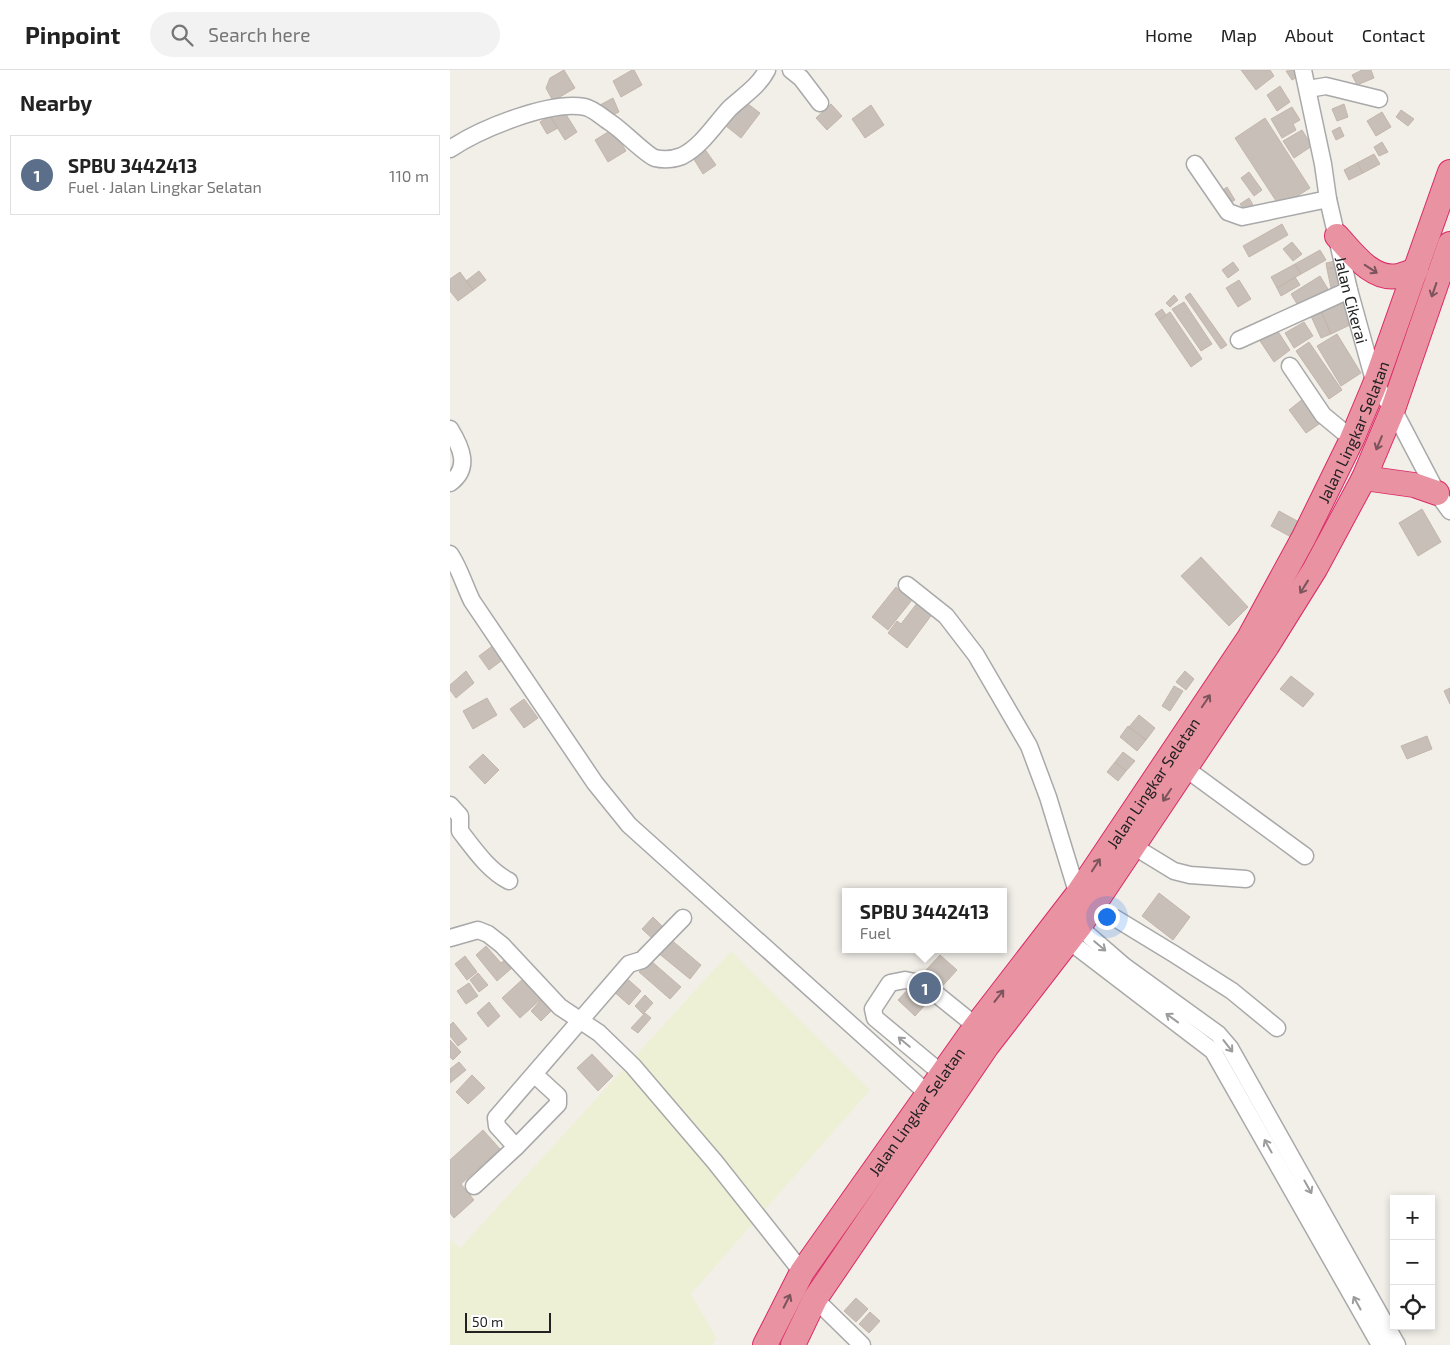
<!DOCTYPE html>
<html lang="en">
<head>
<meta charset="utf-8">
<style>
  :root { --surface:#fff; --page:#f2f2f2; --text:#222; --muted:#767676; --line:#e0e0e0; --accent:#d40000 }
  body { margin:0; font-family:"Exo 2",sans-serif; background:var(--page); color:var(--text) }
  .controls { position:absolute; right:15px; bottom:15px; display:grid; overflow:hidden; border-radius:0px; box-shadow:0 2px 8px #0003 }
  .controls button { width:45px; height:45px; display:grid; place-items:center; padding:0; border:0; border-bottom:1px solid var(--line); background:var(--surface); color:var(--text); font:25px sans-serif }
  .scale { position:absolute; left:15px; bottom:12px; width:86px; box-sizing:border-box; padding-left:5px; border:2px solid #222; border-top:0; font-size:14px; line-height:18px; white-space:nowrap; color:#222; -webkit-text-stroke:4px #fff; paint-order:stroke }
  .you { position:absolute; left:656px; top:846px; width:18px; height:18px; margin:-12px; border:4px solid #fff; border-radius:50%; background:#1a73e8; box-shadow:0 0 0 8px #1a73e833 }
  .badge { display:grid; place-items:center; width:32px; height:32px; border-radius:50%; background:var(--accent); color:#fff; font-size:16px; font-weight:700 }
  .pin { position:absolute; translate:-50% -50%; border:2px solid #fff; box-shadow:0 1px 5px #0006 }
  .popup { position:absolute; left:392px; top:818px; width:165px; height:65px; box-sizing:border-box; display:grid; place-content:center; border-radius:0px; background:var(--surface); filter:drop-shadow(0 1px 4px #0005); font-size:16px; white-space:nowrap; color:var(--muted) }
  .popup b { font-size:19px; color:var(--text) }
  .popup::after { content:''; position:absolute; left:50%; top:100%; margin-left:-10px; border:10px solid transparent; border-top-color:var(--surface) }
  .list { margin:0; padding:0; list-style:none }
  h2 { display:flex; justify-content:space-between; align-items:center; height:65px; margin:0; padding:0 20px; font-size:21px }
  h2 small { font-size:16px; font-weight:400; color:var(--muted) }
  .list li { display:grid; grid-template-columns:32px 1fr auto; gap:15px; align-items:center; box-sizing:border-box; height:80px; margin:0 10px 10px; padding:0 10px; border:1px solid var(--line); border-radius:0px }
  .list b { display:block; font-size:19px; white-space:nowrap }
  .list p { margin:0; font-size:16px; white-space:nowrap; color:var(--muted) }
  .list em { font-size:16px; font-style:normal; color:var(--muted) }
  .icon { flex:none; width:28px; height:28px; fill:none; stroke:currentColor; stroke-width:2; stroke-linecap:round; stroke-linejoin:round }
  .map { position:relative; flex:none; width:1000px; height:1275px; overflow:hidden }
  header { display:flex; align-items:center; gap:30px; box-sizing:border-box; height:70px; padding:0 25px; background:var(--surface); border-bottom:1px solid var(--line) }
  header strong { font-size:24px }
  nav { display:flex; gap:28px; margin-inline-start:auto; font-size:18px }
  .search { width:350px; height:45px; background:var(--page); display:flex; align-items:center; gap:12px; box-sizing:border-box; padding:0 18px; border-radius:28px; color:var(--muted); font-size:19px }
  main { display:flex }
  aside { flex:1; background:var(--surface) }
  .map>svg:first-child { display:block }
  .farmland { fill:#eef0d5 }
  .building { fill:#c7bfb8; stroke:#c4b6ab }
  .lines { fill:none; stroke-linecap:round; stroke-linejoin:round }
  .minor-casing { stroke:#a9a9a9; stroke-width:19 }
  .highway-casing { stroke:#dc2a67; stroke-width:26 }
  .minor { stroke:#fff; stroke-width:16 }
  .highway { stroke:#e892a2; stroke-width:24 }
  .oneway { stroke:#7b545c }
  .oneway2 { stroke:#9c9c9c }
  .labels { text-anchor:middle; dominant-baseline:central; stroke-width:5; stroke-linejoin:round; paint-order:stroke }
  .street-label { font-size:16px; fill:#222; stroke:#fff }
</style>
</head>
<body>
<header>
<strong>Pinpoint</strong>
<div class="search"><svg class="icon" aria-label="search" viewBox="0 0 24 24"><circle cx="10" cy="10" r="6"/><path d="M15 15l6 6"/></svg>Search here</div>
<nav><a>Home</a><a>Map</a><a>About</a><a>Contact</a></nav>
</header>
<main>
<aside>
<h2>Nearby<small></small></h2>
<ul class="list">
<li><span class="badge" style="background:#5c6f8a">1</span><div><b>SPBU 3442413</b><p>Fuel · Jalan Lingkar Selatan</p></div><em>110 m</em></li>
</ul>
</aside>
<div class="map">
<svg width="1000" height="1275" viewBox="0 0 1000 1275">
  <rect width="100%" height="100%" fill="#f2efe9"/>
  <path class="farmland" d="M281,881L420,1020L241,1224L267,1269L262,1275H0V1170L10,1178Z"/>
  <path class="building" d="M114,0L125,18L103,31L96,18L100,8Z
    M182,0H184L192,15L171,27L163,11Z
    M791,0H820L824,6L806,20Z
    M847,0L851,5L842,10L836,1Z
    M912,0H921L924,8L907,15L902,5Z
    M830,16L840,32L827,41L817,25Z
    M163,28L169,42L156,48L150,35Z
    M294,31L310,43L291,68L276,56Z
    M381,34L392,46L377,60L366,48Z
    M894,34L898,47L887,51L882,39Z
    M421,35L434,55L415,68L402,49Z
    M842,37L850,50L843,54L846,60L832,68L821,49Z
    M112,38L127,62L115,70L100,46Z
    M951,40L964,49L958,56L946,47Z
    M932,42L941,57L926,66L917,51Z
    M100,46L108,58L97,64L90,52Z
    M815,48L860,118L830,137L785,68Z
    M890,57L894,66L886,70L882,61Z
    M163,59L176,81L158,92L145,70Z
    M852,60L862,76L844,88L833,71Z
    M932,72L938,82L929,86L924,77Z
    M254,78L266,95L253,104L242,86Z
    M924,84L930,94L913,103L907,93Z
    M907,93L913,103L899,110L894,100Z
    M799,102L812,120L804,126L791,108Z
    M777,117L785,130L778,134L770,122Z
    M799,128L803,135L795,141L790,134Z
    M832,154L838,165L799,187L793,176Z
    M842,172L852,184L843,191L833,179Z
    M870,180L876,190L851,204L845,194Z
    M885,191L886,197L877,199L876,193Z
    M783,192L789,200L778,208L772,200Z
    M845,194L851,204L827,218L821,207Z
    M886,197L891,215L881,218L877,199Z
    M29,201L36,210L23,220L16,211Z
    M10,202L23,220L8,231L0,221V209Z
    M870,206L881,224L852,242L841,224Z
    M845,207L850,215L831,226L827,218Z
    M789,210L801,229L788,237L776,218Z
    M740,223L777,275L771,279L735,227Z
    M724,225L728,230L720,237L716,233Z
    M895,228L906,252L881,264L870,239Z
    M734,232L762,274L751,281L722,239Z
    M712,239L716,245L709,250L705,244Z
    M870,239L881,264L871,268L860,244Z
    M720,242L752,289L741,297L709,250Z
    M854,252L863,266L844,278L835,263Z
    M827,260L840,280L824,292L810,271Z
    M887,264L911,303L891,316L867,276Z
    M859,272L892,320L879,329L846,281Z
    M854,328L872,352L856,363L839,340Z
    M972,439L991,472L968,486L949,453Z
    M829,441L849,452L841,467L821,456Z
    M751,487L798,537L779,556L731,506Z
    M446,517L462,530L438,560L422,547Z
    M468,532L483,543L457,578L438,563L447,551L451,554Z
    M45,574L55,588L39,600L29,586Z
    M16,601L24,613L6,628L0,620V615Z
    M735,601L744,609L736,620L726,612Z
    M841,606L864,624L853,637L830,619Z
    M724,616L733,621L720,641L712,636Z
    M1000,618V634L994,621Z
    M37,628L47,645L23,659L13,641Z
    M74,629L88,648L74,658L60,639Z
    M689,645L705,658L696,670L679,657Z
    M678,656L696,670L687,681L670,667Z
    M977,666L982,679L957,689L951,676Z
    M673,682L685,691L676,701L665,692Z
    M33,684L49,700L35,714L19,697Z
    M665,692L676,701L668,711L657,702Z
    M709,823L740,847L723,870L692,846Z
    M203,847L217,861L206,872L192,859Z
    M219,868L251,895L240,909L207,882Z
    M36,876L51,893L56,889L63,897L47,911L26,885Z
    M490,885L507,900L465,946L448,930Z
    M15,886L27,902L17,910L5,894Z
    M200,890L231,917L220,929L189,902Z
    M28,903L38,915L29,922L20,910Z
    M173,905L191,921L179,935L161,919Z
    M74,908L92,928L70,948L52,928Z
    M19,913L28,926L16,934L7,921Z
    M195,925L203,933L193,944L185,936Z
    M91,930L102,940L91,951L81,941Z
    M39,932L50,946L38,957L27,943Z
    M195,943L201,948L188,963L181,958Z
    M3,952L17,969L8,976L0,966V955Z
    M0,970L11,982L3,990L0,987Z
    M142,984L163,1006L148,1021L127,998Z
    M9,992L16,1000L0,1013V999Z
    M22,1005L35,1018L18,1034L6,1022Z
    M33,1060L50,1079L11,1114L24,1130L4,1148L0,1143V1090Z
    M406,1228L418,1239L406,1252L394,1241Z
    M420,1242L430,1251L419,1263L409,1254Z"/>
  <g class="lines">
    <g class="minor-casing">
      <g id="minor">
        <path d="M341,0L351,8L370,33"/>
        <path id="s1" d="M853,0L873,94L878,129L899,220L925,314L943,339L987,423L1000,441"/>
        <path d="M858,19L876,16L929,29"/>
        <path d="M0,79C30,59 100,30 135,37C144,39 153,48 161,53C172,60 196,85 205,88C213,90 224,89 232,86C252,76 265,54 280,38C293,26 309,16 317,0"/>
        <path d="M745,94L778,142L792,147L878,129"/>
        <path d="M789,270L899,220"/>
        <path d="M840,296L873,345L902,369"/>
        <path d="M0,359C11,377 21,398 0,413"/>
        <path d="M0,484C10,499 14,515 22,531L145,713L179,755L477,1023"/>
        <path d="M457,515L496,546L526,585L579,676L598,727L631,835L638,842L665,848L724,884L782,921L827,958"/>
        <path d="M735,698L855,786"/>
        <path d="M0,735L10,746V761C24,779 38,800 59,811"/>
        <path d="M683,776L724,801L740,805L796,809"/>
        <path d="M621,850L674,896L768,964L780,978L947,1275"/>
        <path d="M615,862L619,871L763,981L930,1275"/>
        <path d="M0,868L28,860L38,864L52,875L110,937L149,963L183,996L265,1092L352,1202"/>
        <path d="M465,912L455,910L440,913L423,939L425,948L491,1003"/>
        <path d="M485,923L526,956"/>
        <path d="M84,1004L108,1026V1034L66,1077L47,1056L46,1048L179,894L192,890L233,848"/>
        <path d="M24,1116L66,1077"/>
        <path d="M365,1229L412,1275"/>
      </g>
    </g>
    <g class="highway-casing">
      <g id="highway">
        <path d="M887,166C902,182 922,211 948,206C954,205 960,202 966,200"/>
        <path d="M914,408L964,415L987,423"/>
        <path id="s2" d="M315,1275L352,1202L526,956L627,825L799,568L854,467L902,369L925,314L1000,102"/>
        <path d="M343,1275L365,1229L537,976L629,857L817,576L865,499L914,408L943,339L1000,174"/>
      </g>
    </g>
    <use href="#minor" class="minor"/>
    <use href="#highway" class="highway"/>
  </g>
  <defs><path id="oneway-shaft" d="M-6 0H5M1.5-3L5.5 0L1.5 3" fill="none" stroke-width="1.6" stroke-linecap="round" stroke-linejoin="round" transform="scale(1.25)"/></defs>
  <g class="oneway">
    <use href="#oneway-shaft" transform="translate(921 199) rotate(33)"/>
    <use href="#oneway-shaft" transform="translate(984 220) rotate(109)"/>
    <use href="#oneway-shaft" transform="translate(929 373) rotate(113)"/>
    <use href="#oneway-shaft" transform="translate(854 517) rotate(122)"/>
    <use href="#oneway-shaft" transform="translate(756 631) rotate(-56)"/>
    <use href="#oneway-shaft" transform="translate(717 725) rotate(124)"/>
    <use href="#oneway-shaft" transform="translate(646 795) rotate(-57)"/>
    <use href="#oneway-shaft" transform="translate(549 926) rotate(-52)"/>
    <use href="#oneway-shaft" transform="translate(337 1231) rotate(-63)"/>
  </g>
  <g class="oneway2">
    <use href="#oneway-shaft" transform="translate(650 876) rotate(40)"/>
    <use href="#oneway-shaft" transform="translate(722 948) rotate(-144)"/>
    <use href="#oneway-shaft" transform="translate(454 972) rotate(-140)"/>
    <use href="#oneway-shaft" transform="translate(778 976) rotate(52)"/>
    <use href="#oneway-shaft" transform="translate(818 1076) rotate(-119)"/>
    <use href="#oneway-shaft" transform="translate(858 1117) rotate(61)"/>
    <use href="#oneway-shaft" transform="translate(907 1233) rotate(-119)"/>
  </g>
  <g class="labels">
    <g class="street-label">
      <text stroke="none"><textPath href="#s1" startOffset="235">Jalan Cikerai</textPath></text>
      <text stroke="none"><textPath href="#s2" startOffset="1089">Jalan Lingkar Selatan</textPath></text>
      <text stroke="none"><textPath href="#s2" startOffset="684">Jalan Lingkar Selatan</textPath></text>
      <text stroke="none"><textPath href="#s2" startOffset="279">Jalan Lingkar Selatan</textPath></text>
    </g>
  </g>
</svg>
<div class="controls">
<button>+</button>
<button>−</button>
<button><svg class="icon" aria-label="locate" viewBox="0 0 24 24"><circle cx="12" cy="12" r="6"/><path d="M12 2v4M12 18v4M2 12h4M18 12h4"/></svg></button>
</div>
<div class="scale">50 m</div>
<div class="you"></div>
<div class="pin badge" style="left:475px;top:918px;background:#5c6f8a">1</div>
<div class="popup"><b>SPBU 3442413</b>Fuel</div>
</div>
</main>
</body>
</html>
